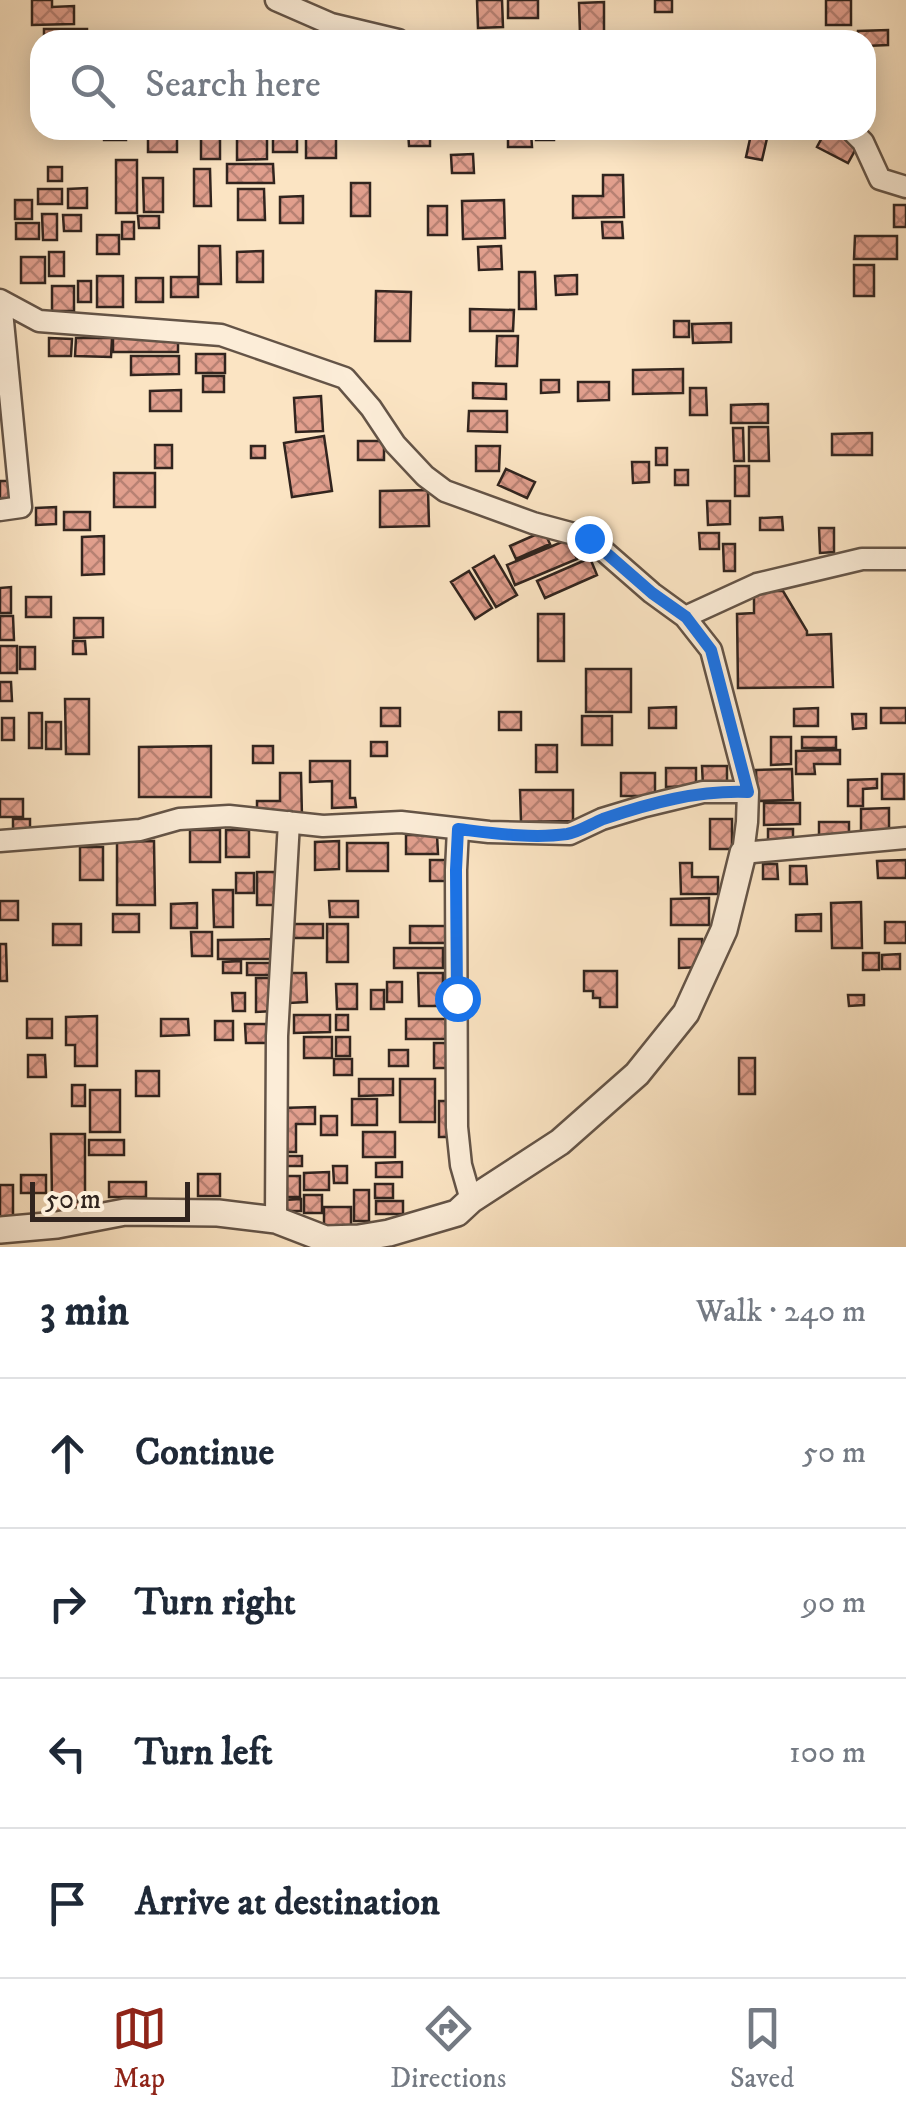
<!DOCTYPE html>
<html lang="en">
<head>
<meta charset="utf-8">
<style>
  :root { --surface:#fff; --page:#f6f6f7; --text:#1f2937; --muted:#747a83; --line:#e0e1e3; --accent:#8f2418 }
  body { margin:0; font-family:"IM FELL DW Pica",serif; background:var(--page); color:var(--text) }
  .scale { position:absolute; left:30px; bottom:25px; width:160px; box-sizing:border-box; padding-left:10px; border:5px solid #31241e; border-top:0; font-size:28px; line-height:35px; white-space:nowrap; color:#31241e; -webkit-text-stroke:8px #fcedd8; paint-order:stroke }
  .stop { position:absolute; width:30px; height:30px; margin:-22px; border:8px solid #1a73e8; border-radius:50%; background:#fff }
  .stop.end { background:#1a73e8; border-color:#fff; box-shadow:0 2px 10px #0008 }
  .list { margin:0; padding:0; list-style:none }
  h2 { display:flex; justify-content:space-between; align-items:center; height:130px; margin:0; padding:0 40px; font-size:42px }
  h2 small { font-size:32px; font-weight:400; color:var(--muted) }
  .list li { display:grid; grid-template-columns:65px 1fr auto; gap:30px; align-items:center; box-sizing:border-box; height:150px; padding:0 40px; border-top:2px solid var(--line) }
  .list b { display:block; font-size:38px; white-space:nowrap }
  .list em { font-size:32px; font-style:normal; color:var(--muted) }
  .icon { flex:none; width:55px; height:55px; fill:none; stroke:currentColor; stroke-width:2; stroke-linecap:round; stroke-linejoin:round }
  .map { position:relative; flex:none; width:906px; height:1247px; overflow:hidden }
  .search { position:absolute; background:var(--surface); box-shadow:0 5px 25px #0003; left:30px; right:30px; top:30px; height:110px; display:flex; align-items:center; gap:25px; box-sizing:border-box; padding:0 35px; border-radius:30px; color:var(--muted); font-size:38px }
  .sheet { height:730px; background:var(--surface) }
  nav { display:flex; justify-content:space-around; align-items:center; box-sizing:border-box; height:140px; border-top:2px solid var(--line); background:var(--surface); font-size:28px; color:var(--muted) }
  nav a { display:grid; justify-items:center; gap:5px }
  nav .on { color:var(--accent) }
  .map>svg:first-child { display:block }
  .building { fill:url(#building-cross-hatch); stroke:#31241e; stroke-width:2.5 }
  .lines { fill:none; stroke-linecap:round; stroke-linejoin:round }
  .minor-casing { stroke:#645447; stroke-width:25 }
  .tertiary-casing { stroke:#645447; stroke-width:30 }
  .minor { stroke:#fcedd8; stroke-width:20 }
  .tertiary { stroke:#fcedd8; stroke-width:25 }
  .route { stroke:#1a73e8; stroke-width:12 }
</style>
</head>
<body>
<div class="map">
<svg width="906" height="1247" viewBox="0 0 906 1247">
  <defs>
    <pattern id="building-cross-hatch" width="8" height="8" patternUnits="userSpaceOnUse" patternTransform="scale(2.5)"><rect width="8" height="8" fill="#e19f8d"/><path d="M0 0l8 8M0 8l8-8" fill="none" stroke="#b78173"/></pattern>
  </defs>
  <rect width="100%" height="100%" fill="#fbe4c3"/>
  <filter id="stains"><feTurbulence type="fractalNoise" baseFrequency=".002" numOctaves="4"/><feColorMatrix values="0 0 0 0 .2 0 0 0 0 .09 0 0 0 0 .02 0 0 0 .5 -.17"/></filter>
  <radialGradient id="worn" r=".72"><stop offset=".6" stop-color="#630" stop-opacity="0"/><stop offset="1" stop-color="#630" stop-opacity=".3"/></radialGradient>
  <path class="building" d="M32,0H52V7L74,6V24L32,25Z
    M477,0H502L503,27L478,28Z
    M508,0H538V18H508Z
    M655,0H672V12H655Z
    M826,0H851V25H826Z
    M604,2V34H580L579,3Z
    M44,29H87V40H44Z
    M888,30V45L866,46V40H858V31Z
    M103,130H126V140H104Z
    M148,130H177V152H148Z
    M201,130H220V159H201Z
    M237,130H267V159L237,160Z
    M408,130H430V146H409Z
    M535,130H554V140H536Z
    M752,130H785L783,137L768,134L762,160L746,157Z
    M826,130L858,145L848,163L817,147Z
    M273,131H297V152H273Z
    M306,132H336V158H306Z
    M531,132L532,147H508V133Z
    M473,154L474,173H452L451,155Z
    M116,160H137V213H116Z
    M227,164H273L274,183H227Z
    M48,167H62V181H48Z
    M194,169H210L211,206H194Z
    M603,175H623L624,217L573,218V196H603Z
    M143,178H163V212H144Z
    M351,183H370V216H351Z
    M87,188V208H68V189Z
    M38,189H62V204H38Z
    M238,189H264L265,220H238Z
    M303,196V223H280V197Z
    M15,200H32V219H15Z
    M504,200L505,238L463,239L462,201Z
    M894,205H906V227H894Z
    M428,206H447V235H428Z
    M42,214H57V240H43Z
    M63,215H81V231H64Z
    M138,216H159V228H139Z
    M122,222H134V239H122Z
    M602,222H622L623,238H603Z
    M16,223H39V239H16Z
    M97,235H119V254H97Z
    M855,236H897V259H854Z
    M199,246H220L221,284H199Z
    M501,246L502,269L479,270L478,247Z
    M263,251V282H237V252Z
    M49,252H64V276H49Z
    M21,257H45V283H21Z
    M854,265H874V296H854Z
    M519,272H535L536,309H519Z
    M577,275V294L556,295L555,276Z
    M97,276H123V307H97Z
    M171,277H198V297H171Z
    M136,278H163V302H136Z
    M78,281H91V302H78Z
    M52,286H74V311H52Z
    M376,291L411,292L410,341H375Z
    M470,309L514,310L513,331H470Z
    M674,321H689V337H674Z
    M731,323V342L693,343L692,324Z
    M497,336H518L517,366H496Z
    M49,338L72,339L71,356H49Z
    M76,338H112L111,357L75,356Z
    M113,338H178V352H113Z
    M196,354H225V373H196Z
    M131,356H179V374L131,375Z
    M683,369V393L633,394V370Z
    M203,376H224V392H203Z
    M541,380H559V392L541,393Z
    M578,382H609V400L578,401Z
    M473,383L506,384V399L473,398Z
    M690,388H706L707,415H690Z
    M181,390V411H150V391Z
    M321,396L323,431L296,432L294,398Z
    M768,404V423H731V405Z
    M469,411H507V432L468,431Z
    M749,427H768L769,461H749Z
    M733,428H743L744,461H734Z
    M872,433V455H832V434Z
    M324,436L332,491L292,497L284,443Z
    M358,441H384V460H358Z
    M155,445H172V468H155Z
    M251,446H265V458H251Z
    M476,446H500L499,471H476Z
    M656,448H667V465H656Z
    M632,462H649V482L633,483Z
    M735,466H749V496H735Z
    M506,469L535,482L527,498L498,485Z
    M675,470H688V485H675Z
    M114,473H155V507H114Z
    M0,481H13V504H0Z
    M428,490L429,526L380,527V491Z
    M707,501H730V524L708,525Z
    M56,507V524L36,525V508Z
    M64,512H90V530H64Z
    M782,517L783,530H760V518Z
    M819,528H834V552L820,553Z
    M544,531L550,544L516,559L510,546Z
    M699,533H719V549H700Z
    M104,536V574L82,575V537Z
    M569,539L577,559L515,585L507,565Z
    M723,544H735V571H724Z
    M494,556L517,595L496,607L473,568Z
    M590,558L597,575L545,598L537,581Z
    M469,571L492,608L475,619L451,582Z
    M11,587V613H0V588Z
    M754,591H783L807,631V635L831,634L833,687L738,688L737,614L754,613Z
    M26,597H51V617H26Z
    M538,614H564V661H538Z
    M0,616H13L14,640H0Z
    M74,618H103V637L74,638Z
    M73,641H85L86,654H73Z
    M0,646H17V673H0Z
    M20,647H35V669H20Z
    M586,669H631V712H586Z
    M0,682H11L12,701H0Z
    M65,699H89V754H66Z
    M676,707V728H649V708Z
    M381,708H400V726H381Z
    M818,708V726H794V709Z
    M881,708H906V723H881Z
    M499,712H521V730H499Z
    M29,713H42V748H29Z
    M852,714H866V728L853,729Z
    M582,716H612V745H582Z
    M2,718H14V740H2Z
    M46,722H61V749H46Z
    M771,737H791V764L771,765Z
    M802,737H836V748H802Z
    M371,742H387V756H371Z
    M536,745H557V772H536Z
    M211,746V797H139V747Z
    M253,746H273V763H253Z
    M840,750V764H814L815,774H796V751Z
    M310,761H350V798H355L356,807L332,808V781L310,782Z
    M702,766H727V786H703Z
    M666,768H696V786L666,787Z
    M792,769L793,800L757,801L756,770Z
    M280,773H301L302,817H257V801H280Z
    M621,773H655V796H621Z
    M882,774H904V799H882Z
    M877,779V788L863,789V806H848V780Z
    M520,790H573V821L521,822Z
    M0,799H23V817H0Z
    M764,803H800V824L764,825Z
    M889,808V834H861V809Z
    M13,819H30V832H13Z
    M710,819H732V849H710Z
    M819,822H849V838L819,839Z
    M768,829H793V844H768Z
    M190,830H220V862H190Z
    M226,830H249V857H226Z
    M406,835H437L438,854H406Z
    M154,841L155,905H117V842Z
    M339,841V869L315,870V842Z
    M347,843H388V871H347Z
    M80,847H103V880H80Z
    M430,860H451V881H430Z
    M906,860V878H878L877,861Z
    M680,863H692V877H718V894H681Z
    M763,864H777L778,879H763Z
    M790,866H806L807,884H790Z
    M257,872H276V905H257Z
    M236,873H254V893H236Z
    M213,890H233V927H214Z
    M709,898V925H671V899Z
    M0,901H18V920H0Z
    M329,901H358V917H330Z
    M861,902L862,948H832L831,903Z
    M197,903V928H171V904Z
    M113,914H139V932H113Z
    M821,914V931H796V915Z
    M885,922H906V943H885Z
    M53,924H81V945H53Z
    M290,924H323V938H290Z
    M327,924H348V962H327Z
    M410,926H449V943H410Z
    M191,932H212V956H192Z
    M279,939L280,959H218V940Z
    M679,939H702L703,967L679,968Z
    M0,944H6L7,981H0Z
    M394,948H443V968H394Z
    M863,953H879V970H863Z
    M900,954V969H882V955Z
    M241,961V973H223V962Z
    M247,963H271V975H247Z
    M584,971H617V1007H600V998H593V991H584Z
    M288,973H306L307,1002L289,1003Z
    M418,973H443V1006H419Z
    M256,978H274V1011L256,1012Z
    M387,982H402V1002H387Z
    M336,984H357V1009H337Z
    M371,990H384V1009H371Z
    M232,993H245V1011H233Z
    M848,995H864V1005L849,1006Z
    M294,1015H330V1032L294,1033Z
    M336,1015H348V1030H336Z
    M97,1016V1066H75V1045H66V1017Z
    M27,1019H52V1038H27Z
    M161,1019H188L189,1035L161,1036Z
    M406,1019H451V1039H406Z
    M215,1021H233V1040H215Z
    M245,1024H269V1043H246Z
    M304,1037H332V1058H304Z
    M336,1037H350V1056H336Z
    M434,1043H451V1068H434Z
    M389,1050H408V1066H389Z
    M28,1055H45L46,1077H28Z
    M739,1058H755V1094H739Z
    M334,1059H352V1075H334Z
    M136,1071H159V1096H136Z
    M359,1079H393V1095L359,1096Z
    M400,1079H435V1122H400Z
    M72,1085H85V1106H72Z
    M90,1090H120V1132H90Z
    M352,1099H377V1125H352Z
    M439,1101H453V1137H439Z
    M315,1107V1124H296V1152H281V1108Z
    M321,1116H337V1135H321Z
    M363,1132H395V1157H363Z
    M51,1134H85V1200H52Z
    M89,1140H124V1155H89Z
    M283,1156H302V1166H283Z
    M402,1162V1177H376V1163Z
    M333,1166H347V1183H334Z
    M329,1172V1190H304V1173Z
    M198,1174H220V1196H198Z
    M21,1175H46V1193H21Z
    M281,1176H300V1197H281Z
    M109,1182H146V1197H109Z
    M375,1184H393V1198H375Z
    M0,1185H13V1225H0Z
    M354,1190H369V1221H354Z
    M304,1195H322V1213H304Z
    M301,1199V1211H285L284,1200Z
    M376,1201H403V1214H376Z
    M51,1202H80L81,1217H51Z
    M324,1207H351V1230H324Z"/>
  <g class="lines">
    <g class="minor-casing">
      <path id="minor" d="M276,0L331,24L398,40
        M851,130L863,142L880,179L906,187
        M0,300L39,321L221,335L345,378L371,408L395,444L425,476L445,491L533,523L589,538L652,593L685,617L711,650L748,792L747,822L743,853L906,838
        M0,510L21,507L1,301
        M685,617L757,584L862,559H906
        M458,829L456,870L457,1127L461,1165L471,1200
        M0,841L140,830L179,819L229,816L323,826L401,822L489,832L570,834L602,819L645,806L703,792H748
        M276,1220L277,1036L289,822"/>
    </g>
    <g class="tertiary-casing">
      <path id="tertiary" d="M0,1230L57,1225L125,1212L218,1213L276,1220L325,1239L359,1238L389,1233L457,1213L471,1200L560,1142L637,1074L686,1013L724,930L743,853"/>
    </g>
    <use href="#minor" class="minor"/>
    <use href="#tertiary" class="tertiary"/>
  </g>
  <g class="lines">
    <path class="route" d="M457,998L456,870L458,829C492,833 532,839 567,834C579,832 591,824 603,819C650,803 698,790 748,792L711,650L686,617L652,593L589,538"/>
  </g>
  <rect width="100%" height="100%" filter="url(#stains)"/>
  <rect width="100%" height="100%" fill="url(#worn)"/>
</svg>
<div class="scale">50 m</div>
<div class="stop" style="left:457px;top:998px"></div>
<div class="stop end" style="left:589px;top:538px"></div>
<div class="search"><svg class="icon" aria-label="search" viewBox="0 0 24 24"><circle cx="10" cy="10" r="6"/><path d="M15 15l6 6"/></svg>Search here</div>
</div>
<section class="sheet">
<h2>3 min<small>Walk · 240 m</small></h2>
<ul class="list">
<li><svg class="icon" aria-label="ahead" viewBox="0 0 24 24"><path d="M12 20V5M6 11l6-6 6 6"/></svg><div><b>Continue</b></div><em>50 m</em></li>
<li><svg class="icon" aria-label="right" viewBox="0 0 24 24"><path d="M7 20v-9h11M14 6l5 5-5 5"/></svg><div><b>Turn right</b></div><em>90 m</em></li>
<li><svg class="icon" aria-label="left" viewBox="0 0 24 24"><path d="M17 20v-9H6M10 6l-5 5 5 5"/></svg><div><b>Turn left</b></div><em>100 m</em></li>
<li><svg class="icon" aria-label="arrive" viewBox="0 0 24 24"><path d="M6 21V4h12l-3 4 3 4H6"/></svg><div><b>Arrive at destination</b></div></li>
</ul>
</section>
<nav>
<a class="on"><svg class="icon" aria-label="map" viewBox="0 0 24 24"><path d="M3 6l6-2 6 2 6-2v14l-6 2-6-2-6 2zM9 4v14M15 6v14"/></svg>Map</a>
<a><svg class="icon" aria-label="directions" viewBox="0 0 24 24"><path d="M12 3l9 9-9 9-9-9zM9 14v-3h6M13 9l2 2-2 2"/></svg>Directions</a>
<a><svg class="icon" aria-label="saved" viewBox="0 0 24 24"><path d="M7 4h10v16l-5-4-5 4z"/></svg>Saved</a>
</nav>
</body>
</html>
